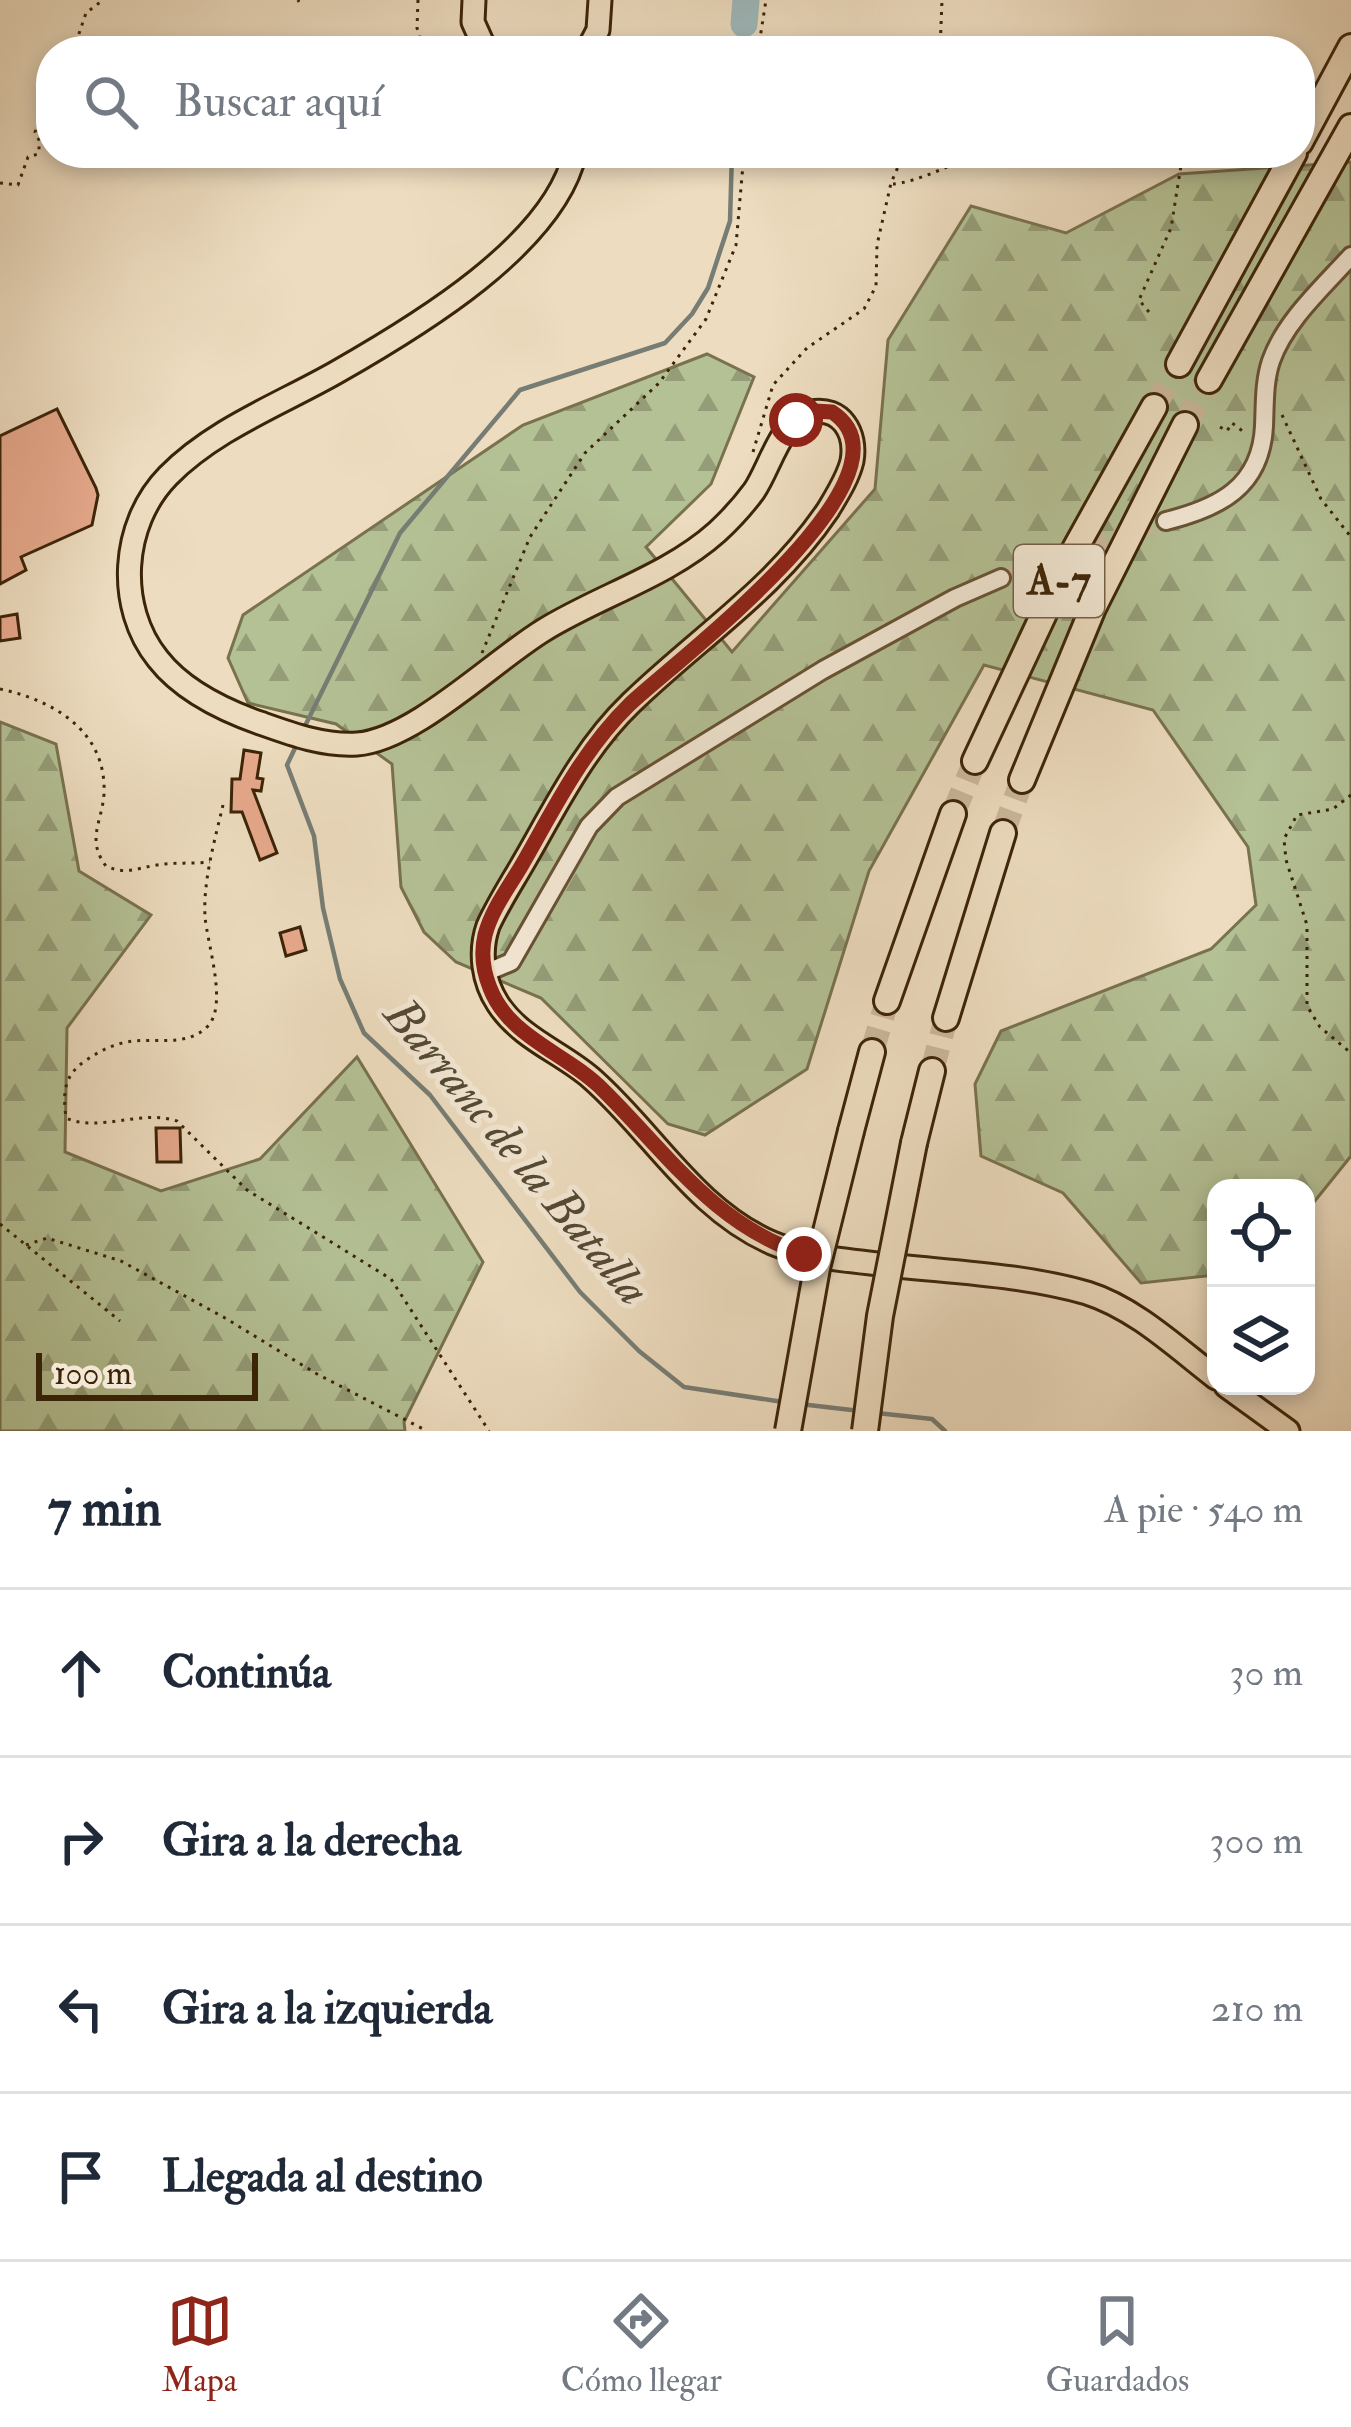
<!DOCTYPE html>
<html lang="es">
<head>
<meta charset="utf-8">
<style>
  :root { --surface:#fff; --page:#f6f6f7; --text:#1f2937; --muted:#747a83; --line:#e0e1e3; --accent:#8f2418 }
  body { margin:0; font-family:"IM FELL Double Pica",serif; background:var(--page); color:var(--text) }
  .controls { position:absolute; right:36px; bottom:36px; display:grid; overflow:hidden; border-radius:24px; box-shadow:0 6px 18px #0003 }
  .controls button { width:108px; height:108px; display:grid; place-items:center; padding:0; border:0; border-bottom:3px solid var(--line); background:var(--surface); color:var(--text); font:60px sans-serif }
  .scale { position:absolute; left:36px; bottom:30px; width:222px; box-sizing:border-box; padding-left:12px; border:6px solid #3c2407; border-top:0; font-size:33px; line-height:42px; white-space:nowrap; color:#3c2407; -webkit-text-stroke:9px #f3e8d5; paint-order:stroke }
  .stop { position:absolute; width:36px; height:36px; margin:-27px; border:9px solid #8f2418; border-radius:50%; background:#fff }
  .stop.end { background:#8f2418; border-color:#fff; box-shadow:0 3px 12px #0008 }
  .list { margin:0; padding:0; list-style:none }
  h2 { display:flex; justify-content:space-between; align-items:center; height:156px; margin:0; padding:0 48px; font-size:51px }
  h2 small { font-size:39px; font-weight:400; color:var(--muted) }
  .list li { display:grid; grid-template-columns:78px 1fr auto; gap:36px; align-items:center; box-sizing:border-box; height:168px; padding:0 48px; border-top:3px solid var(--line) }
  .list b { display:block; font-size:45px; white-space:nowrap }
  .list em { font-size:39px; font-style:normal; color:var(--muted) }
  .icon { flex:none; width:66px; height:66px; fill:none; stroke:currentColor; stroke-width:2; stroke-linecap:round; stroke-linejoin:round }
  .map { position:relative; flex:none; width:1351px; height:1431px; overflow:hidden }
  .search { position:absolute; background:var(--surface); box-shadow:0 6px 18px #0003; left:36px; right:36px; top:36px; height:132px; display:flex; align-items:center; gap:30px; box-sizing:border-box; padding:0 42px; border-radius:48px; color:var(--muted); font-size:45px }
  .sheet { height:828px; background:var(--surface) }
  nav { display:flex; justify-content:space-around; align-items:center; box-sizing:border-box; height:168px; border-top:3px solid var(--line); background:var(--surface); font-size:33px; color:var(--muted) }
  nav a { display:grid; justify-items:center; gap:6px }
  nav .on { color:var(--accent) }
  .map>svg:first-child { display:block }
  .forest { fill:url(#forest-firs); stroke:#78724e; stroke-width:3 }
  .lines { fill:none; stroke-linecap:round; stroke-linejoin:round }
  .stream { stroke:#777d74; stroke-width:4.5 }
  .river { stroke:#9eb9bd; stroke-width:27 }
  .building { fill:#e7a98c; stroke:#3c2407; stroke-width:3 }
  .tertiary-tunnel { stroke:#cab79a; stroke-width:16; stroke-dasharray:16 8; stroke-linecap:butt }
  .motorway-tunnel { stroke:#cab79a; stroke-width:24; stroke-dasharray:24 12; stroke-linecap:butt }
  .tertiary-casing { stroke:#685235; stroke-width:22 }
  .primary-casing { stroke:#3c2407; stroke-width:27 }
  .motorway-casing { stroke:#3c2407; stroke-width:30 }
  .path { stroke:#3c2407; stroke-width:3; stroke-dasharray:3 6; stroke-linecap:butt }
  .tertiary { stroke:#f3e8d5; stroke-width:16 }
  .primary { stroke:#eddcbf; stroke-width:21 }
  .motorway { stroke:#eddcbf; stroke-width:24 }
  .motorway-bridge-casing { stroke:#3c2407; stroke-width:30; stroke-linecap:butt }
  .motorway-bridge { stroke:#eddcbf; stroke-width:24 }
  .route { stroke:#8f2418; stroke-width:15 }
  .labels { text-anchor:middle; dominant-baseline:central; stroke-width:10; stroke-linejoin:round; paint-order:stroke }
  .shield { fill:#f3e8d5; stroke:#735f45; stroke-width:3 }
  .shield-label { font-size:42px; font-weight:bold; fill:#3c2407 }
  .water-label { font-size:48px; font-style:italic; fill:#544934; stroke:#f3e8d5 }
</style>
</head>
<body>
<div class="map">
<svg width="1351" height="1431" viewBox="0 0 1351 1431">
  <defs>
    <pattern id="forest-firs" width="22" height="20" patternUnits="userSpaceOnUse" patternTransform="scale(3)"><rect width="22" height="20" fill="#b4c195"/><path d="M5 1l3.5 6h-7zM16 11l3.5 6h-7z" fill="#949d78"/></pattern>
  </defs>
  <rect width="100%" height="100%" fill="#eddcbf"/>
  <filter id="stains"><feTurbulence type="fractalNoise" baseFrequency=".00167" numOctaves="4"/><feColorMatrix values="0 0 0 0 .2 0 0 0 0 .09 0 0 0 0 .02 0 0 0 .5 -.17"/></filter>
  <radialGradient id="worn" r=".72"><stop offset=".6" stop-color="#630" stop-opacity="0"/><stop offset="1" stop-color="#630" stop-opacity=".3"/></radialGradient>
  <path class="forest" d="M1351,162V1156L1306,1212V1188H1216V1275L1141,1283L1063,1193L981,1156L975,1084L1001,1031L1211,949L1256,905L1248,847L1153,710L984,665L869,871L807,1069L705,1135L668,1124L541,998L456,962L424,932L401,887L392,764L336,724L248,703L228,658L243,615L523,425L707,354L754,377L711,484L646,547L732,652L875,489L888,340L971,206L1066,233L1179,174Z
    M0,722L56,744L79,871L151,915L67,1028L65,1152L161,1191L260,1159L357,1057L483,1262L404,1422L405,1431H0Z"/>
  <g class="lines">
    <path class="stream" d="M741,51L744,24
      M304,728L400,533L520,390L665,343L692,314L708,288L730,221L732,153
      M297,744L287,765L314,836L323,908L340,979L364,1033L430,1095L580,1292L639,1351L684,1387L783,1402
      M800,1404L860,1411
      M877,1413L932,1419L945,1431"/>
    <path class="river" d="M744,24L746,0"/>
  </g>
  <path class="building" d="M57,409L96,488L98,495L92,525L21,557L26,570L0,584V436Z
    M17,614L20,638L0,641V617Z
    M244,750L261,753L257,778L263,779L261,791L253,790L277,853L260,860L242,812H231L232,779H240Z
    M300,927L306,950L286,956L280,933Z
    M156,1128H180L181,1162H157Z"/>
  <g class="lines">
    <path class="tertiary-tunnel" d="M1001,578L1166,521"/>
    <path class="motorway-tunnel" d="M1154,407L1179,364
      M1185,425L1209,380
      M953,814L975,761
      M1003,833L1022,780
      M872,1052L887,1001
      M932,1071L946,1018"/>
    <g class="tertiary-casing">
      <path id="tertiary" d="M1166,521C1219,508 1261,487 1264,426C1265,404 1264,382 1271,361C1285,321 1323,287 1351,256
        M485,973L511,962L589,826L617,797L823,670L955,598L1001,578"/>
    </g>
    <g class="primary-casing">
      <path id="primary" d="M474,0L473,22L486,51
        M587,51L598,30L600,0
        M575,153C554,245 416,327 337,372C281,404 214,429 168,476C121,524 116,607 158,659C183,691 223,710 260,723C291,734 323,746 357,744C414,740 493,661 544,630C599,596 668,576 717,532C730,520 743,506 754,491C770,468 781,419 811,412C841,406 857,433 852,461C848,478 837,495 828,510C775,589 698,638 631,703C585,747 557,804 526,858C513,881 499,902 488,926C479,952 483,981 498,1004C521,1039 561,1052 591,1078C652,1131 694,1209 772,1243C805,1257 843,1260 879,1264C947,1272 1021,1274 1087,1293C1135,1308 1177,1348 1216,1378
        M1226,1386L1288,1431"/>
    </g>
    <g class="motorway-casing">
      <path id="motorway" d="M1300,142L1351,47
        M1179,364L1294,153
        M1209,380L1351,127
        M975,761L1071,556L1154,407
        M1022,780L1093,608L1185,425
        M887,1001L953,814
        M946,1018L1003,833
        M851,1131L872,1052
        M914,1143L932,1071"/>
    </g>
    <path class="path" d="M298,0L299,2
      M418,0L417,28L423,51
      M73,51L86,13L103,0
      M758,51L766,0
      M940,51L942,0
      M0,183L18,185L28,157L38,154L40,142L35,132L44,112L51,74
      M893,184C913,183 956,164 975,153
      M1149,312L1139,300L1171,228L1183,153
      M1282,415L1321,499L1351,537
      M1220,427L1227,431L1232,423L1245,433
      M753,452L773,385L807,348L864,309L876,286L877,245L891,183L904,153
      M482,653L530,537L585,453L659,383L706,319L736,245L744,153
      M0,689C53,700 107,731 104,794C102,822 86,840 106,866C125,875 138,868 157,865C174,862 193,864 210,862
      M1351,795L1333,809L1297,815L1284,839L1286,860L1307,925V1006L1320,1027L1351,1053
      M223,805C215,839 203,881 205,916C207,944 228,1004 208,1026C187,1048 153,1037 127,1042C111,1045 98,1052 85,1061C63,1076 63,1094 66,1118C98,1133 141,1109 177,1121L247,1190L391,1279L489,1431
      M0,1224L120,1321
      M26,1245L47,1238L121,1261L225,1318L317,1374L427,1431"/>
    <use href="#tertiary" class="tertiary"/>
    <use href="#primary" class="primary"/>
    <use href="#motorway" class="motorway"/>
    <g class="motorway-bridge-casing">
      <path id="motorway-bridge" d="M788,1431L817,1268L851,1131
        M865,1431L880,1316L914,1143"/>
    </g>
    <use href="#motorway-bridge" class="motorway-bridge"/>
  </g>
  <g class="lines">
    <path class="route" d="M796,420L815,411L832,412C928,474 669,666 629,705C583,750 555,807 523,863C510,886 492,908 485,935C481,952 483,971 490,988C509,1038 568,1054 603,1090C666,1152 715,1226 804,1254"/>
  </g>
  <g class="labels">
    <rect class="shield" x="1014" y="545" width="90" height="72" rx="9"/>
    <g class="shield-label">
      <text x="1059" y="581">A-7</text>
    </g>
    <g class="water-label">
      <text transform="translate(517 1152) rotate(50)">Barranc de la Batalla</text>
    </g>
  </g>
  <rect width="100%" height="100%" filter="url(#stains)"/>
  <rect width="100%" height="100%" fill="url(#worn)"/>
</svg>
<div class="controls">
<button><svg class="icon" aria-label="locate" viewBox="0 0 24 24"><circle cx="12" cy="12" r="6"/><path d="M12 2v4M12 18v4M2 12h4M18 12h4"/></svg></button>
<button><svg class="icon" aria-label="layers" viewBox="0 0 24 24"><path d="M12 4l9 5-9 5-9-5zM3 14l9 5 9-5"/></svg></button>
</div>
<div class="scale">100 m</div>
<div class="stop" style="left:796px;top:420px"></div>
<div class="stop end" style="left:804px;top:1254px"></div>
<div class="search"><svg class="icon" aria-label="search" viewBox="0 0 24 24"><circle cx="10" cy="10" r="6"/><path d="M15 15l6 6"/></svg>Buscar aquí</div>
</div>
<section class="sheet">
<h2>7 min<small>A pie · 540 m</small></h2>
<ul class="list">
<li><svg class="icon" aria-label="ahead" viewBox="0 0 24 24"><path d="M12 20V5M6 11l6-6 6 6"/></svg><div><b>Continúa</b></div><em>30 m</em></li>
<li><svg class="icon" aria-label="right" viewBox="0 0 24 24"><path d="M7 20v-9h11M14 6l5 5-5 5"/></svg><div><b>Gira a la derecha</b></div><em>300 m</em></li>
<li><svg class="icon" aria-label="left" viewBox="0 0 24 24"><path d="M17 20v-9H6M10 6l-5 5 5 5"/></svg><div><b>Gira a la izquierda</b></div><em>210 m</em></li>
<li><svg class="icon" aria-label="arrive" viewBox="0 0 24 24"><path d="M6 21V4h12l-3 4 3 4H6"/></svg><div><b>Llegada al destino</b></div></li>
</ul>
</section>
<nav>
<a class="on"><svg class="icon" aria-label="map" viewBox="0 0 24 24"><path d="M3 6l6-2 6 2 6-2v14l-6 2-6-2-6 2zM9 4v14M15 6v14"/></svg>Mapa</a>
<a><svg class="icon" aria-label="directions" viewBox="0 0 24 24"><path d="M12 3l9 9-9 9-9-9zM9 14v-3h6M13 9l2 2-2 2"/></svg>Cómo llegar</a>
<a><svg class="icon" aria-label="saved" viewBox="0 0 24 24"><path d="M7 4h10v16l-5-4-5 4z"/></svg>Guardados</a>
</nav>
</body>
</html>
